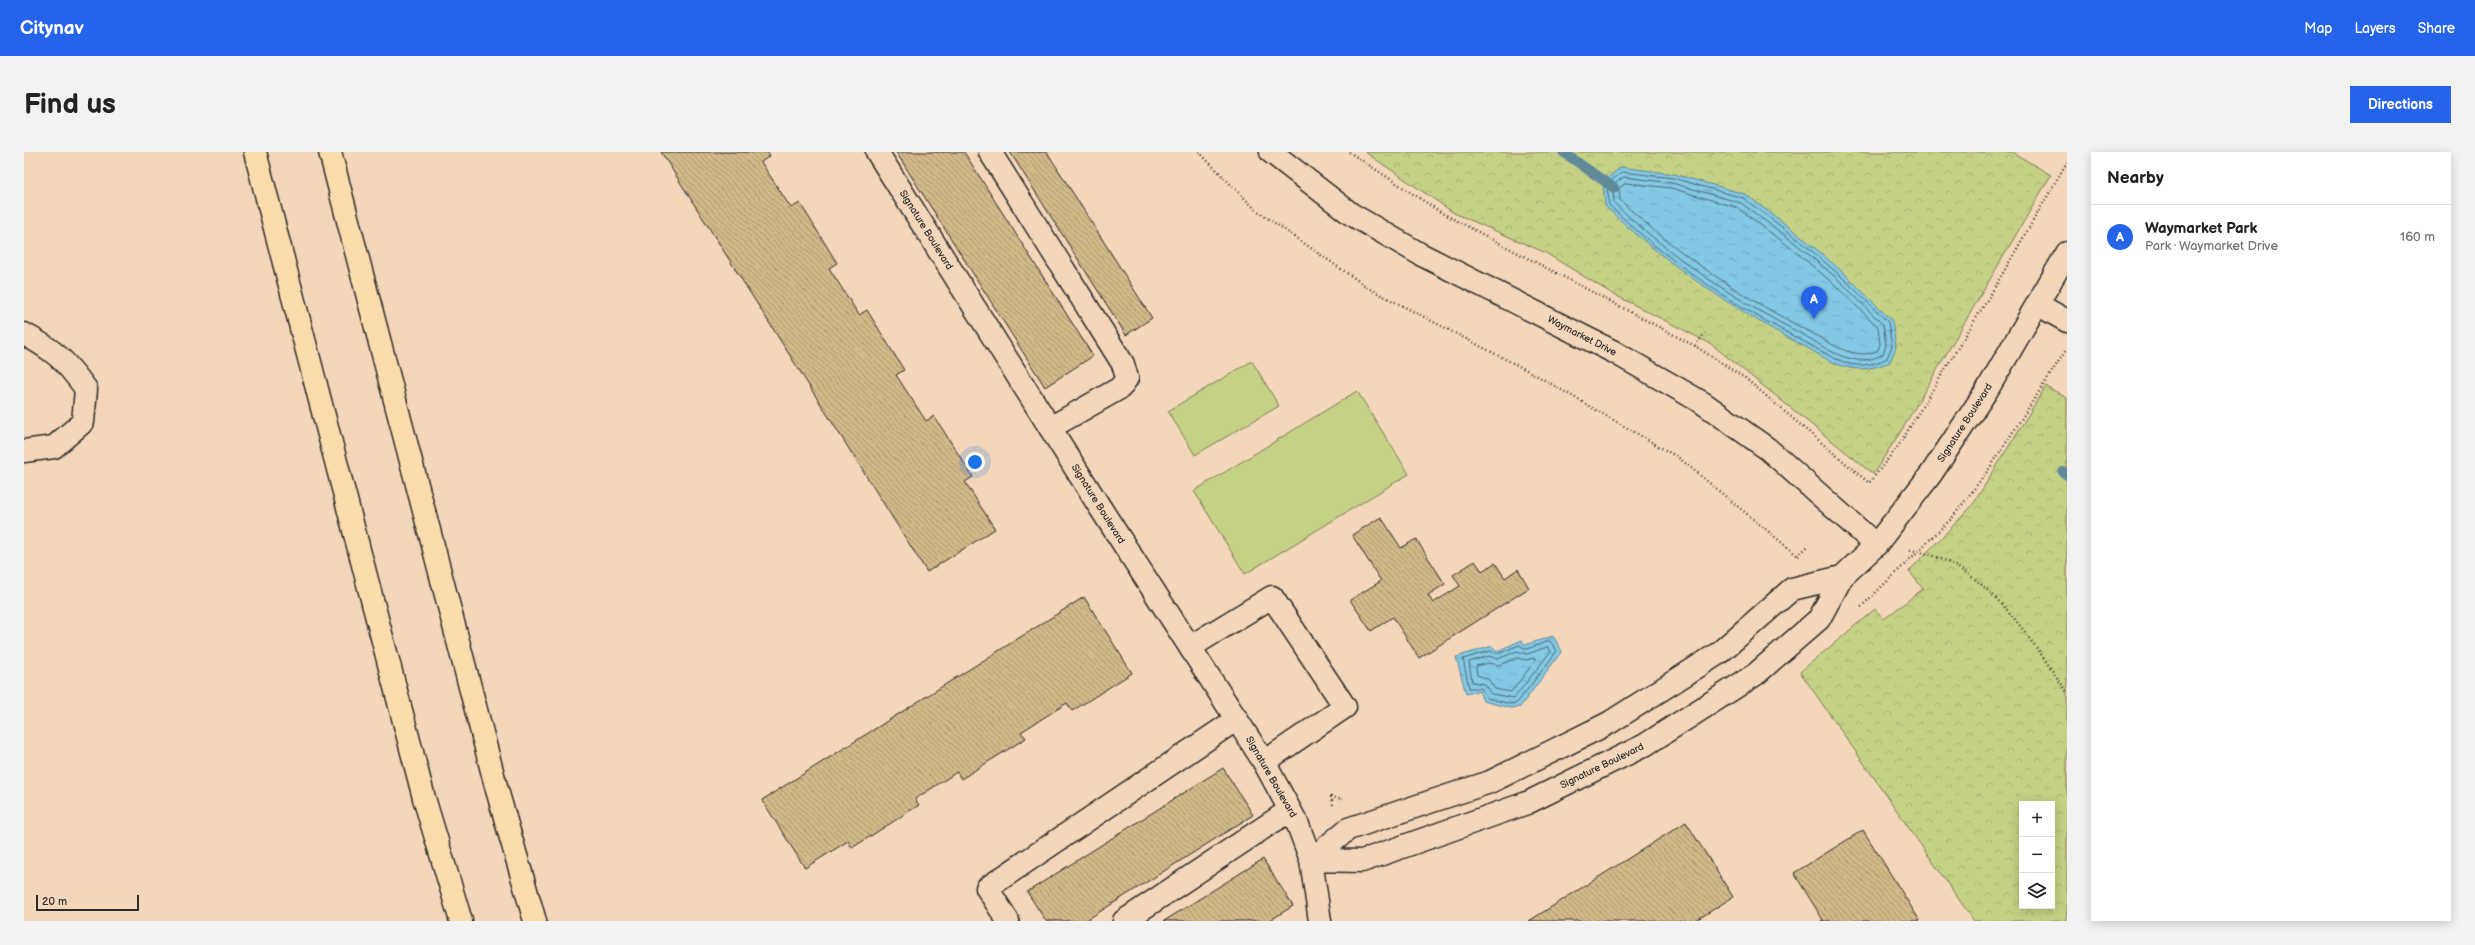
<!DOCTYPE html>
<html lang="en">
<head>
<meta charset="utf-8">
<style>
  :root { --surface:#fff; --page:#f2f2f2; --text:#222; --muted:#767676; --line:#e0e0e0; --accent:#2563eb }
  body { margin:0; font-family:"Balsamiq Sans",sans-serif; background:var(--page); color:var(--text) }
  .controls { position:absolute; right:12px; bottom:12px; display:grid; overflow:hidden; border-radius:0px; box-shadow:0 2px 10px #0003 }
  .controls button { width:36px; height:36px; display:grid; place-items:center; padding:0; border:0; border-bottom:1px solid var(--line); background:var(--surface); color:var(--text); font:20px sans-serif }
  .scale { position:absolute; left:12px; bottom:10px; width:103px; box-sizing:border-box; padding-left:4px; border:2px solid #2b2b2b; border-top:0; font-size:11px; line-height:14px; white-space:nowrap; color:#2b2b2b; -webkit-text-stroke:3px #f4d7ba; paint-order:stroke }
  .you { position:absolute; left:951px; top:310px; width:14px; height:14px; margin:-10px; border:3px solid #fff; border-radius:50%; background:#1a73e8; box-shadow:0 0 0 6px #1a73e833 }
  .badge { display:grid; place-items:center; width:26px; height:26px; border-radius:50%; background:var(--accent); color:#fff; font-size:13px; font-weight:700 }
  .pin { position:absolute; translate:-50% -33px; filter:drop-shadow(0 1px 2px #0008) }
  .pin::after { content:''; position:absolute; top:21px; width:14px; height:12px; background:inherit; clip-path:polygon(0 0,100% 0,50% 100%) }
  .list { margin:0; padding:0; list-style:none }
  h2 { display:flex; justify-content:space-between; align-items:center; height:52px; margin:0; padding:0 16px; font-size:17px }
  h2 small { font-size:13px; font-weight:400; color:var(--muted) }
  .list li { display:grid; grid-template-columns:26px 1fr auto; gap:12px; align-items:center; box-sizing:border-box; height:64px; padding:0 16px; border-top:1px solid var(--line) }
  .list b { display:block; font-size:15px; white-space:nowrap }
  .list p { margin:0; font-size:13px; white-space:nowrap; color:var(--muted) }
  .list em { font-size:13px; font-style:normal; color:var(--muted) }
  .icon { flex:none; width:22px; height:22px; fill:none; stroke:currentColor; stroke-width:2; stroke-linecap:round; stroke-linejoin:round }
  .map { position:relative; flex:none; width:2043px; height:769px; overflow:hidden; border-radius:0px }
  header { display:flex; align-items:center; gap:24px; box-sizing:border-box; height:56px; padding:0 20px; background:var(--accent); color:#fff }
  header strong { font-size:19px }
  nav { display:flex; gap:22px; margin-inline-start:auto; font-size:14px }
  .intro { display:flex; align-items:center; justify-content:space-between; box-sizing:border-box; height:96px; padding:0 24px }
  h1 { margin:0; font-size:28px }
  .button { padding:10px 18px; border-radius:0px; background:var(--accent); color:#fff; font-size:14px; font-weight:700 }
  main { display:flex; gap:24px; padding:0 24px }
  aside { flex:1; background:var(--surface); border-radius:0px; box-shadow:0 2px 10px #0003 }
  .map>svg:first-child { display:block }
  .park { fill:url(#park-crowns); stroke:#787e58; fill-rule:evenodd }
  .pitch { fill:#c5d185; stroke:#787e58 }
  .water { fill:url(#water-ripples); stroke:#60899a }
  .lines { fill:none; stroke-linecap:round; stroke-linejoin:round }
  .shore { stroke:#4e6a75; stroke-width:1 }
  .stream { stroke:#60899a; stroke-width:10 }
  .building { fill:url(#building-back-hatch); stroke:#2b2b2b }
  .minor-casing { stroke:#2b2b2b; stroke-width:25 }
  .highway-casing { stroke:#2b2b2b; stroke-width:25 }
  .path { stroke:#2b2b2b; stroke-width:2.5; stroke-dasharray:1 3; stroke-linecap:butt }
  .minor { stroke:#f4d7ba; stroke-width:22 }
  .highway { stroke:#fcdcac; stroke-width:22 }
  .labels { text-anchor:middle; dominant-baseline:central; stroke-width:3; stroke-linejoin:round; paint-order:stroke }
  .street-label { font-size:10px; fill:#2b2b2b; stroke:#f4d7ba }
</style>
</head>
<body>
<header>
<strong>Citynav</strong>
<nav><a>Map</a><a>Layers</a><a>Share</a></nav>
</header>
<div class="intro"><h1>Find us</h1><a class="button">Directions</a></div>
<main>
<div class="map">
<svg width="2043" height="769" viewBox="0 0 2043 769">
  <defs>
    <pattern id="park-crowns" width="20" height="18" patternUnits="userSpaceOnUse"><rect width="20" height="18" fill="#c5d185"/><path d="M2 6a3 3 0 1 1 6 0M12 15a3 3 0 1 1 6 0" fill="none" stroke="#a9b473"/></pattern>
    <pattern id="water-ripples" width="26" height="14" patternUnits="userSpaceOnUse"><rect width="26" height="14" fill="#83c8e4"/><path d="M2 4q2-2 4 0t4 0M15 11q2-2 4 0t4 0" fill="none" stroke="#71acc4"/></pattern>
    <pattern id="building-back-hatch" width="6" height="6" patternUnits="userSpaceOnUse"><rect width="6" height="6" fill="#d1b989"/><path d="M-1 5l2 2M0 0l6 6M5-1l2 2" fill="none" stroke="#aa9770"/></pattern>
  </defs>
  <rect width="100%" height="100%" fill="#f4d7ba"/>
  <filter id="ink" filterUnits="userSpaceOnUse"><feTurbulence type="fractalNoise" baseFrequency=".025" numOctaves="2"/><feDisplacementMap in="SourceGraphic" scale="8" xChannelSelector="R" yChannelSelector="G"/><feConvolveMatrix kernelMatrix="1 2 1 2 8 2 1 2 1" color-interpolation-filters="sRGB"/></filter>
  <g filter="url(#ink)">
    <path class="park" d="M1341,0H1988L2027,23L1879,276L1849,322L1687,192L1587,141L1520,100L1430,61Z
      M2022,234L2043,246V769H1950L1776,520L1851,457L1860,467L1899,437L1885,419L1948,354ZM1998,652H2028V754H1998Z"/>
    <path class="pitch" d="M1228,209L1255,254L1171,303L1144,259Z
      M1333,239L1385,322L1221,422L1170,339Z"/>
    <path class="water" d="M1597,15L1650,22L1721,42L1777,84L1821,122L1868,169L1872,195L1866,210C1852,216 1837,219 1822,215C1806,211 1790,199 1776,192C1704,154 1640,110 1581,54L1579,30Z
      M1529,484L1538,499L1496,555L1487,556L1459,549L1455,539L1442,542L1432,505L1468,494L1473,499L1498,488L1501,493Z"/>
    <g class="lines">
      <path class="shore" d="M1599,20L1649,26L1719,46L1774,87L1818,125L1864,170L1868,194L1863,206C1851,213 1835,215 1822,211C1805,205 1789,194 1773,186C1704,150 1641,107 1585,53L1583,32Z
        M1600,25L1648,31L1717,51L1771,91L1815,128L1859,173L1862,193L1859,202C1849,208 1835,210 1824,206C1808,202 1792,190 1778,182C1709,147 1646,104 1590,51L1589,34Z
        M1602,31L1647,36L1714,56L1767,96L1811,133L1854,175L1856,192L1854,198C1831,211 1802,188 1782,178C1714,142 1652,101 1596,48L1595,37Z
        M1526,489L1533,499L1493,551L1487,552L1463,546L1457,536H1445L1439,507L1466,499L1474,502L1495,493L1502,497Z
        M1524,495L1527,499L1490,546L1467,542L1460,532L1448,530L1445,510L1465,504L1474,507L1493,499L1503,502Z
        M1493,506L1502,508L1510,506L1512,508L1487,540L1471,537L1464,527L1453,523L1452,514L1464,511L1475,513Z"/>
      <path class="stream" d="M1539,0L1590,36
        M2039,320L2043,323"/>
    </g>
    <path class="building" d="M637,0H743L746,4L737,10L767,56L776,51L813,111L805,116L835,163L843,158L880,218L872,223L902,269L910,264L949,325L941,330L971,377L903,420Z
      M872,0H940L1069,204L1021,235Z
      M986,0H1023L1128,166L1102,183Z
      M1357,365L1377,396L1392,387L1421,432L1404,443L1409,451L1436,434L1429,423L1451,409L1458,419L1471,411L1481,426L1494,417L1505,436L1395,506L1369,465L1347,479L1326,448L1357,429L1328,383Z
      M1060,445L1108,521L1048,559L1043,551L997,580L1002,586L937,627L933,620L891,647L895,653L828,696L824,689L781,716L738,648Z
      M1199,616L1229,663L1061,769H1022L1003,740Z
      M1662,670L1709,745L1671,769H1505Z
      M1839,678L1896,769H1797L1799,768L1770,721Z
      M1239,707L1269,754L1245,769H1140Z"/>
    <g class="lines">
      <g class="minor-casing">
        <path id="minor" d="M853,0L1077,357L1240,610L1274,673L1287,708L1296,769
          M966,0L1099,212L1103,226L1096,236L1026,276
          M1247,0L1327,62L1396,102L1590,200L1679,251L1744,297L1852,393
          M2013,152L2043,169
          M0,182C31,199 41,208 62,237L59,270L30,295L0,299
          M1166,495L1248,445L1321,555L1240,610
          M1287,708L1338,709L1503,651L1621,593L1732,522L1795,467L1818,425L1852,393L1907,322L1963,238L2043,101
          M1287,708L1324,677L1466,630L1585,571L1695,501L1768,437L1818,425
          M984,769L963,736L1213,567
          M1100,769L1266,658"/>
      </g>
      <g class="highway-casing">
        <path id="highway" d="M231,0L400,646L437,769
          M306,0L473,638L511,769"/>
      </g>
      <path class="path" d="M1175,0L1232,58L1346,137L1510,222L1655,306L1774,404
        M1325,0L1418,61L1671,194L1721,226L1845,331L1875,293L1968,140L2043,10
        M1671,194L1681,181
        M1886,398C1960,409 2004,484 2043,540
        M1774,404L1785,393
        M1837,455L1928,366L1965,317L2042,198
        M1309,653L1307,645L1319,647"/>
      <use href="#minor" class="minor"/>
      <use href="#highway" class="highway"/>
    </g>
  </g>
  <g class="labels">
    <g class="street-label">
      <text transform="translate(902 78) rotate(58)">Signature Boulevard</text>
      <text transform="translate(1558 184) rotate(27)">Waymarket Drive</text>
      <text transform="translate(1941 271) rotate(-57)">Signature Boulevard</text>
      <text transform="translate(1074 352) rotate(58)">Signature Boulevard</text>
      <text transform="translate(1578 614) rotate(-26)">Signature Boulevard</text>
      <text transform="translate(1247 625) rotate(60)">Signature Boulevard</text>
    </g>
  </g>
</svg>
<div class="controls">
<button>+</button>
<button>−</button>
<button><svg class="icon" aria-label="layers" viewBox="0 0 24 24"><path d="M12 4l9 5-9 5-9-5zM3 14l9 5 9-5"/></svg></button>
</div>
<div class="scale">20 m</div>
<div class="you"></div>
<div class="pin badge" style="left:1790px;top:167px">A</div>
</div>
<aside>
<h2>Nearby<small></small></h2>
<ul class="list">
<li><span class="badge">A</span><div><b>Waymarket Park</b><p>Park · Waymarket Drive</p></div><em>160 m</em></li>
</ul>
</aside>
</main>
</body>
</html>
